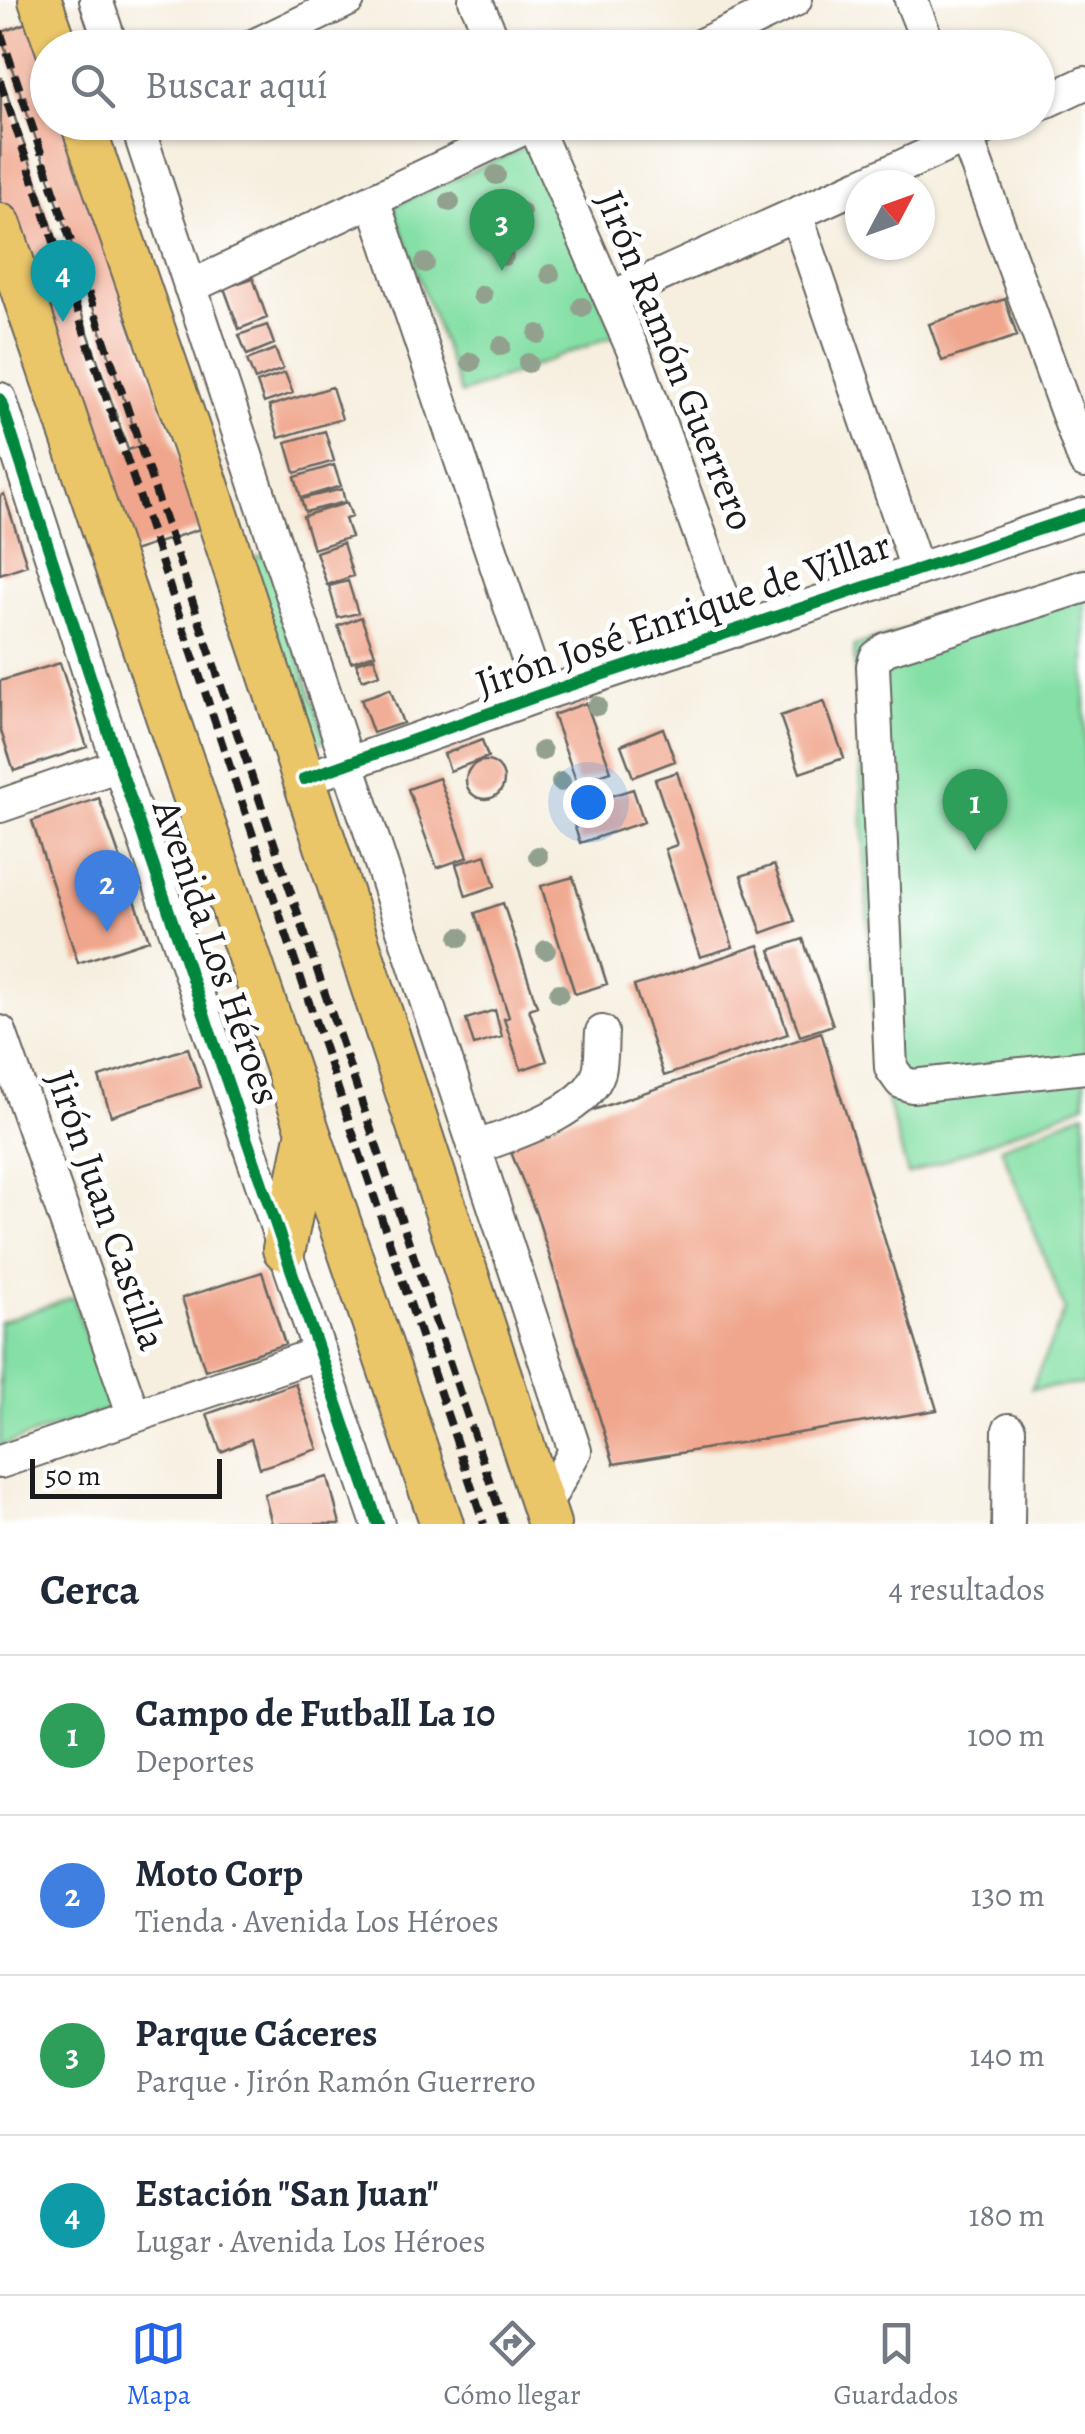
<!DOCTYPE html>
<html lang="es">
<head>
<meta charset="utf-8">
<style>
  :root { --surface:#fff; --page:#f2f2f3; --text:#1f2937; --muted:#747a83; --line:#e0e1e3; --accent:#2563eb }
  body { margin:0; font-family:Alegreya,serif; background:var(--page); color:var(--text) }
  .compass { position:absolute; left:845px; top:170px; width:90px; height:90px; border-radius:50%; background:var(--surface); box-shadow:0 2px 8px #0004; rotate:49deg }
  .scale { position:absolute; left:30px; bottom:25px; width:192px; box-sizing:border-box; padding-left:10px; border:5px solid #1c1c1c; border-top:0; font-size:28px; line-height:35px; white-space:nowrap; color:#1c1c1c; -webkit-text-stroke:8px #fff; paint-order:stroke }
  .you { position:absolute; left:588px; top:802px; width:35px; height:35px; margin:-25px; border:8px solid #fff; border-radius:50%; background:#1a73e8; box-shadow:0 0 0 15px #1a73e833 }
  .badge { display:grid; place-items:center; width:65px; height:65px; border-radius:50%; background:var(--accent); color:#fff; font-size:32px; font-weight:700 }
  .pin { position:absolute; translate:-50% -82px; filter:drop-shadow(0 2px 5px #0008) }
  .pin::after { content:''; position:absolute; top:52px; width:35px; height:30px; background:inherit; clip-path:polygon(0 0,100% 0,50% 100%) }
  .list { margin:0; padding:0; list-style:none }
  h2 { display:flex; justify-content:space-between; align-items:center; height:130px; margin:0; padding:0 40px; font-size:42px }
  h2 small { font-size:32px; font-weight:400; color:var(--muted) }
  .list li { display:grid; grid-template-columns:65px 1fr auto; gap:30px; align-items:center; box-sizing:border-box; height:160px; padding:0 40px; border-top:2px solid var(--line) }
  .list b { display:block; font-size:38px; white-space:nowrap }
  .list p { margin:0; font-size:32px; white-space:nowrap; color:var(--muted) }
  .list em { font-size:32px; font-style:normal; color:var(--muted) }
  .icon { flex:none; width:55px; height:55px; fill:none; stroke:currentColor; stroke-width:2; stroke-linecap:round; stroke-linejoin:round }
  .map { position:relative; flex:none; width:1085px; height:1524px; overflow:hidden }
  .search { position:absolute; background:var(--surface); box-shadow:0 2px 8px #0004; left:30px; right:30px; top:30px; height:110px; display:flex; align-items:center; gap:25px; box-sizing:border-box; padding:0 35px; border-radius:55px; color:var(--muted); font-size:38px }
  .sheet { height:770px; background:var(--surface) }
  nav { display:flex; justify-content:space-around; align-items:center; box-sizing:border-box; height:140px; border-top:2px solid var(--line); background:var(--surface); font-size:28px; color:var(--muted) }
  nav a { display:grid; justify-items:center; gap:5px }
  nav .on { color:var(--accent) }
  .map>svg:first-child { display:block }
  .green { fill:#85e0a6; stroke:#507e61; stroke-width:2.5 }
  .building { fill:#f0a68c }
  .lines { fill:none; stroke-linecap:round; stroke-linejoin:round }
  .minor-casing { stroke:#686660; stroke-width:36 }
  .major-casing { stroke:#686660; stroke-width:46 }
  .minor { stroke:#fff; stroke-width:32 }
  .major { stroke:#ebc669; stroke-width:42 }
  .rail { stroke:#1c1c1c; stroke-width:8; stroke-dasharray:15 8; stroke-linecap:butt }
  .cycleway-casing { stroke:#fff; stroke-width:19 }
  .cycleway { stroke:#00873e; stroke-width:12 }
  .tree { fill:#92a18e }
  .labels { text-anchor:middle; dominant-baseline:central; stroke-width:10; stroke-linejoin:round; paint-order:stroke }
  .street-label { font-size:40px; fill:#1c1c1c; stroke:#fff }
</style>
</head>
<body>
<div class="map">
<svg width="1085" height="1524" viewBox="0 0 1085 1524">
  <rect width="100%" height="100%" fill="#fff"/>
  <filter id="ink" filterUnits="userSpaceOnUse"><feTurbulence type="fractalNoise" baseFrequency=".01" numOctaves="2"/><feDisplacementMap in="SourceGraphic" scale="20" xChannelSelector="R" yChannelSelector="G"/><feConvolveMatrix kernelMatrix="1 2 1 2 8 2 1 2 1" color-interpolation-filters="sRGB"/></filter>
  <filter id="wash" filterUnits="userSpaceOnUse"><feTurbulence type="fractalNoise" baseFrequency=".0048" numOctaves="4" result="noise"/><feDisplacementMap in="SourceGraphic" scale="40" xChannelSelector="R" yChannelSelector="G"/><feGaussianBlur stdDeviation="2.25" result="paint"/><feColorMatrix in="noise" values="0 0 0 0 0 0 0 0 0 0 0 0 0 0 0 0 0 1.4 0 .05"/><feComposite in="paint" operator="in"/></filter>
  <g filter="url(#wash)">
    <rect width="100%" height="100%" fill="#f6efdf"/>
    <path class="green" d="M532,144L616,335L461,394L393,206Z
      M266,554L326,741L307,747L247,560Z
      M1085,573V1104L908,1175L875,1057L854,646Z
      M1085,1112V1384L1031,1389L1065,1310L1001,1147Z
      M73,1297L111,1409L0,1446V1322Z"/>
    <g id="blocks">
      <path class="building" d="M31,21L48,70V122H65L203,528L121,555L0,198L1,77L128,450L140,446L0,33Z
        M253,278L267,318L239,329L224,288Z
        M1005,299L1017,336L942,361L929,324Z
        M267,325L274,344L247,355L239,335Z
        M275,349L283,369L255,380L247,360Z
        M285,373L293,393L264,403L257,383Z
        M332,387L342,419L279,438L269,406Z
        M325,431L334,461L295,473L286,442Z
        M334,465L341,486L301,498L295,477Z
        M342,489L345,502L305,512L301,499Z
        M4,494L27,565L0,574V496Z
        M347,503L352,517L345,519L351,537L313,549L303,516Z
        M343,543L353,576L327,585L316,552Z
        M348,581L358,613L338,618L329,586Z
        M361,617L375,654L351,662L338,626Z
        M374,657L380,674L362,680L356,663Z
        M60,663L87,747L14,771L0,728V681Z
        M390,689L403,723L373,733L361,699Z
        M824,701L844,758L800,773L780,716Z
        M586,703L611,771L577,783L553,715Z
        M663,728L675,761L633,777L621,745Z
        M482,740L488,757L450,771L444,754Z
        M466 780a19 19 0 1 1 38 0a19 19 0 1 1-38 0Z
        M677,772L733,947L700,957L665,849L677,845L655,779Z
        M439,778L468,857L437,868L408,789Z
        M633,789L644,822L580,843L569,809Z
        M99,798L149,940L78,963L32,821Z
        M486,855L495,886L466,896L456,864Z
        M774,865L795,921L762,933L741,876Z
        M573,877L607,984L575,994L541,886Z
        M503,903L537,1006L529,1009L547,1061L521,1070L504,1019L509,1017L475,913Z
        M803,939L833,1025L800,1036L770,950Z
        M759,945L788,1034L664,1076L634,986Z
        M495,1010L502,1037L474,1045L466,1019Z
        M821,1032L937,1410L614,1464L537,1216L506,1140Z
        M188,1048L201,1087L111,1116L99,1077Z
        M262,1272L285,1344L205,1370L182,1298Z
        M295,1383L318,1449L260,1468L251,1439L221,1452L207,1414Z
        M328,1477L340,1524H272L264,1494Z"/>
    </g>
  </g>
  <g filter="url(#ink)">
    <use href="#blocks" fill-opacity="0" stroke="#686660" stroke-width="2.5"/>
    <g class="lines">
      <g class="minor-casing">
        <path id="minor" d="M96,0L112,48
          M475,0L497,48
          M911,0L930,48
          M249,48L348,0
          M695,48L795,0
          M1038,105L1085,83
          M136,122L575,1451L544,1507
          M533,122L633,350L735,631
          M961,122L1085,462
          M861,185L998,122
          M373,200L540,695
          M796,214L917,569
          M190,287L537,122
          M610,298L860,185
          M0,399L119,765L378,1524
          M1085,586L886,649L876,657L873,666L891,1068L901,1082L912,1086L1085,1067
          M327,771L540,695L1085,514
          M0,806L119,765
          M0,1032L134,1416
          M474,1148C512,1134 586,1113 599,1072C602,1060 601,1044 602,1032
          M0,1462L320,1353
          M1008,1524L1009,1430"/>
      </g>
      <g class="major-casing">
        <path id="major" d="M40,0L57,48
          M82,122L205,478L549,1524
          M0,225L442,1524
          M284,1249L307,1136"/>
      </g>
      <use href="#minor" class="minor"/>
      <use href="#major" class="major"/>
      <path class="rail" d="M0,31L504,1524
        M0,81L484,1524"/>
      <g class="cycleway-casing">
        <path id="cycleway" d="M0,399L119,765L378,1524
          M304,779L540,695L1085,514"/>
      </g>
      <use href="#cycleway" class="cycleway"/>
    </g>
    <g class="tree">
      <circle cx="496" cy="175" r="10"/>
      <circle cx="450" cy="202" r="10"/>
      <circle cx="521" cy="212" r="10"/>
      <circle cx="504" cy="256" r="10"/>
      <circle cx="425" cy="263" r="10"/>
      <circle cx="550" cy="274" r="10"/>
      <circle cx="482" cy="295" r="10"/>
      <circle cx="582" cy="307" r="10"/>
      <circle cx="538" cy="334" r="10"/>
      <circle cx="501" cy="346" r="10"/>
      <circle cx="471" cy="362" r="10"/>
      <circle cx="528" cy="363" r="10"/>
      <circle cx="597" cy="706" r="10"/>
      <circle cx="542" cy="751" r="10"/>
      <circle cx="561" cy="782" r="10"/>
      <circle cx="538" cy="856" r="10"/>
      <circle cx="460" cy="937" r="10"/>
      <circle cx="546" cy="950" r="10"/>
      <circle cx="559" cy="993" r="10"/>
    </g>
  </g>
  <g class="labels">
    <g class="street-label">
      <text transform="translate(676 360) rotate(68)">Jirón Ramón Guerrero</text>
      <text transform="translate(683 614) rotate(-19)">Jirón José Enrique de Villar</text>
      <text transform="translate(217 952) rotate(71)">Avenida Los Héroes</text>
      <text transform="translate(107 1210) rotate(71)">Jirón Juan Castilla</text>
    </g>
  </g>
</svg>
<svg class="compass" viewBox="-18 -18 36 36"><path d="M0-13l5 13h-10z" fill="#e53935"/><path d="M0 13l5-13h-10z" fill="#747a83"/></svg>
<div class="scale">50 m</div>
<div class="you"></div>
<div class="pin badge" style="left:975px;top:851px;background:#2e9e5b">1</div>
<div class="pin badge" style="left:107px;top:932px;background:#3f7fe0">2</div>
<div class="pin badge" style="left:502px;top:271px;background:#2e9e5b">3</div>
<div class="pin badge" style="left:63px;top:322px;background:#0f9aa8">4</div>
<div class="search"><svg class="icon" aria-label="search" viewBox="0 0 24 24"><circle cx="10" cy="10" r="6"/><path d="M15 15l6 6"/></svg>Buscar aquí</div>
</div>
<section class="sheet">
<h2>Cerca<small>4 resultados</small></h2>
<ul class="list">
<li><span class="badge" style="background:#2e9e5b">1</span><div><b>Campo de Futball La 10</b><p>Deportes</p></div><em>100 m</em></li>
<li><span class="badge" style="background:#3f7fe0">2</span><div><b>Moto Corp</b><p>Tienda · Avenida Los Héroes</p></div><em>130 m</em></li>
<li><span class="badge" style="background:#2e9e5b">3</span><div><b>Parque Cáceres</b><p>Parque · Jirón Ramón Guerrero</p></div><em>140 m</em></li>
<li><span class="badge" style="background:#0f9aa8">4</span><div><b>Estación &quot;San Juan&quot;</b><p>Lugar · Avenida Los Héroes</p></div><em>180 m</em></li>
</ul>
</section>
<nav>
<a class="on"><svg class="icon" aria-label="map" viewBox="0 0 24 24"><path d="M3 6l6-2 6 2 6-2v14l-6 2-6-2-6 2zM9 4v14M15 6v14"/></svg>Mapa</a>
<a><svg class="icon" aria-label="directions" viewBox="0 0 24 24"><path d="M12 3l9 9-9 9-9-9zM9 14v-3h6M13 9l2 2-2 2"/></svg>Cómo llegar</a>
<a><svg class="icon" aria-label="saved" viewBox="0 0 24 24"><path d="M7 4h10v16l-5-4-5 4z"/></svg>Guardados</a>
</nav>
</body>
</html>
